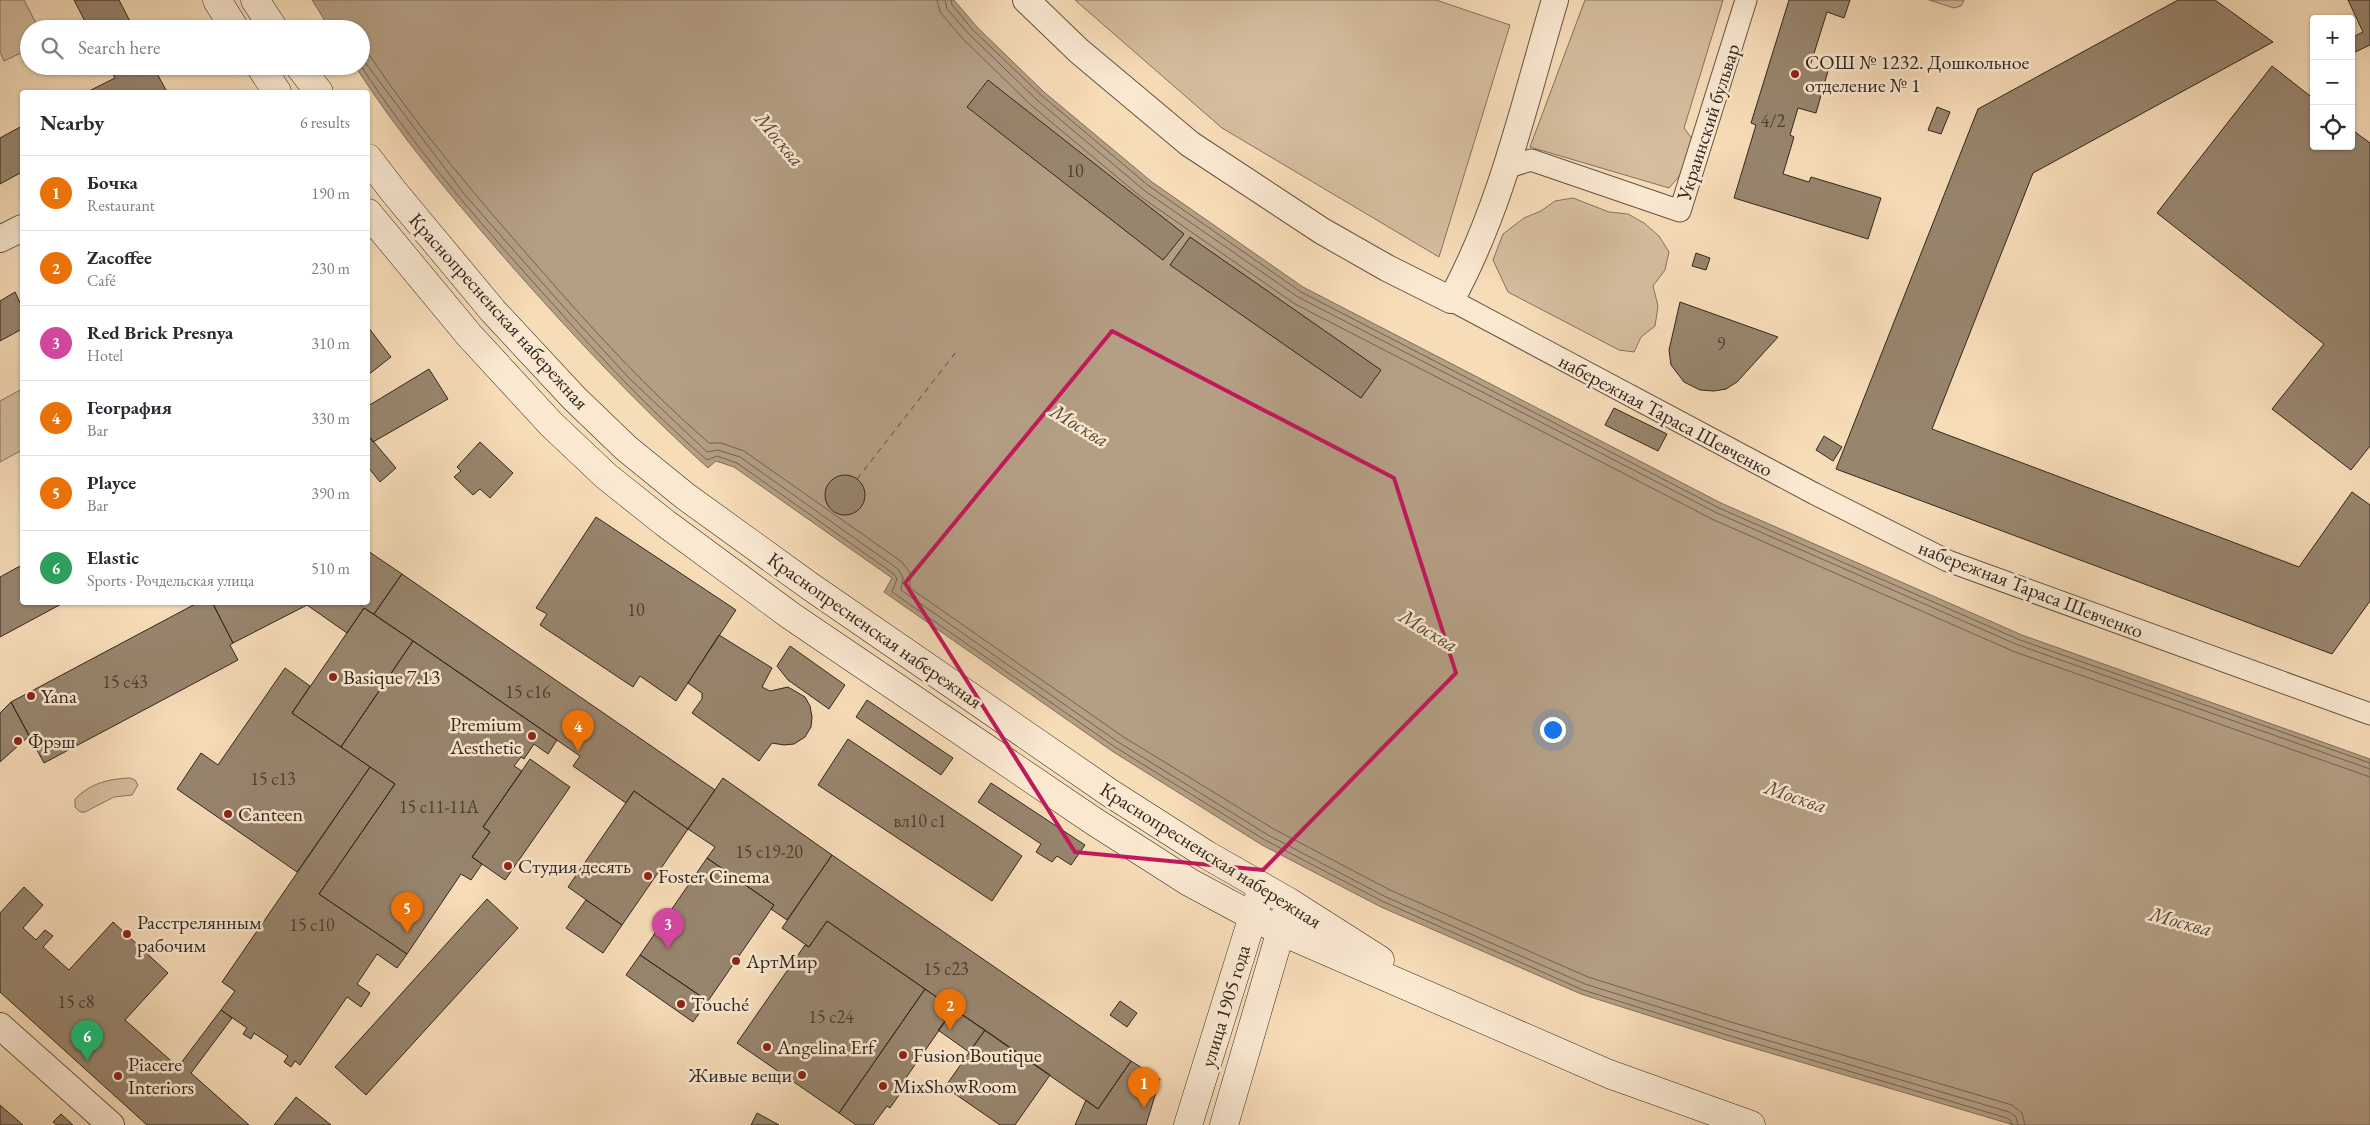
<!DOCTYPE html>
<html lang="en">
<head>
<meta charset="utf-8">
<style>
  :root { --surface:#fff; --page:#f2f2f3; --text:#2b2b33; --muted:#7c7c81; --line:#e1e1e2; --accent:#8f2418 }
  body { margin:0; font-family:"EB Garamond",serif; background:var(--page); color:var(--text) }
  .controls { position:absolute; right:15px; top:15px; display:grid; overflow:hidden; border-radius:5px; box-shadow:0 1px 4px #0004 }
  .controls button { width:45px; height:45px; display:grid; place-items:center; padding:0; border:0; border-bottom:1px solid var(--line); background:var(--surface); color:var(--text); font:25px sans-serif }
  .you { position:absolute; left:1552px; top:729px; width:18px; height:18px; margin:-12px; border:4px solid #fff; border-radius:50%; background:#1a73e8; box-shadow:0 0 0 8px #1a73e833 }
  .badge { display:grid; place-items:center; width:32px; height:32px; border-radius:50%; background:var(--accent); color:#fff; font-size:16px; font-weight:700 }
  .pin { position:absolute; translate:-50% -41px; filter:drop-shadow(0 1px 2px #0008) }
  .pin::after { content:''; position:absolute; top:26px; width:18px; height:15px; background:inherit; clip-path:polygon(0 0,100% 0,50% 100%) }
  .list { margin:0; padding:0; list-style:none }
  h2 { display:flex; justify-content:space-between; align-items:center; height:65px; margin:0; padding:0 20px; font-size:21px }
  h2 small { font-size:16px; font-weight:400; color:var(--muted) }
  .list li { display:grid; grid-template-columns:32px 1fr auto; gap:15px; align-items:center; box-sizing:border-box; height:75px; padding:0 20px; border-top:1px solid var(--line) }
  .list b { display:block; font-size:19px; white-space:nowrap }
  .list p { margin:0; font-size:16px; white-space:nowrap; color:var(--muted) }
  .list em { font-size:16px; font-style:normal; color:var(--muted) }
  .icon { flex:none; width:28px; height:28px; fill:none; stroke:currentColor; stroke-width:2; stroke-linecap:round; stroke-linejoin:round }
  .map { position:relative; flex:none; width:2370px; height:1125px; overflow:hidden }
  .search { position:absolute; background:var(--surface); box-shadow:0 1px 4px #0004; left:20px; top:20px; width:350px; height:55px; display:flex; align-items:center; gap:12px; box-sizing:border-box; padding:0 18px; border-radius:28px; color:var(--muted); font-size:19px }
  .panel { position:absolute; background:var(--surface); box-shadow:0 1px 4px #0004; left:20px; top:90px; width:350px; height:515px; border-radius:5px }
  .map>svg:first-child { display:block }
  .green { fill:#d5bd9e; stroke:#83725e }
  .water { fill:#b49e84; stroke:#806e5b }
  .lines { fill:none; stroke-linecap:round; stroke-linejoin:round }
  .shore { stroke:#726251; stroke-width:1 }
  .ferry { stroke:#584b3d; stroke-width:1; stroke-dasharray:6 5; stroke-linecap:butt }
  .building { fill:#98856e; stroke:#31271e }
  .minor-casing { stroke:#625444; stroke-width:23 }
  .tertiary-casing { stroke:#625444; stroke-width:28 }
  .secondary-casing { stroke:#31271e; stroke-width:29 }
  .minor { stroke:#fae8d1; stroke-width:21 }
  .tertiary { stroke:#fae8d1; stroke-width:26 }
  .secondary { stroke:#fae8d1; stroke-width:28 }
  .marked { fill:none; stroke:#c2185b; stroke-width:4; stroke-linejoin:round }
  .poi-dot { fill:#8f2418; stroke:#fae8d1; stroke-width:2 }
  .labels { text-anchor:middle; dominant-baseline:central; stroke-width:5; stroke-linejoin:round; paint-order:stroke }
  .number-label { font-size:18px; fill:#4b3e32 }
  .poi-label { font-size:20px; fill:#31271e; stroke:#fae8d1; text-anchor:start }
  .street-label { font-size:20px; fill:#31271e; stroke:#fae8d1 }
  .water-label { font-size:21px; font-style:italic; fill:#584b3d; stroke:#fae8d1 }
</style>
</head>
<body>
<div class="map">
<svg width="2370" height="1125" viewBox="0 0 2370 1125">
  <rect width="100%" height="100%" fill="#f7dcb8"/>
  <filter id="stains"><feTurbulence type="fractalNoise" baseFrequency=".004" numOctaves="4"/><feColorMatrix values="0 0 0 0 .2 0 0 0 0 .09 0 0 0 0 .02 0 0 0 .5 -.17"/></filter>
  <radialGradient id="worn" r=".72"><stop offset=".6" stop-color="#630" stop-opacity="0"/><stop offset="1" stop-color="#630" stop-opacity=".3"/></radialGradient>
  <path class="green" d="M0,0H24L39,29H29V49L4,61L0,52Z
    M1075,0H1436L1510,25L1439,257L1222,128Z
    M1585,0H1723L1684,128L1693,140L1683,172L1669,188L1530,147Z
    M1929,0H1964L1961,6L1954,8Z
    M1573,198L1609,212L1628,214L1644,223L1659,236L1669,252L1665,270L1653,286L1658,306L1655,326L1641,337L1634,352L1619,350L1508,292L1493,260L1503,234L1524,218L1541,211L1555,201Z
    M22,389V450L0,462V401Z
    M130,778L135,780L138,785L132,795L114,797L85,812H80L75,807V799C91,783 108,779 130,778Z"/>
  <path class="water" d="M312,0H954L977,27L1044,92L1152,182L1303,287L1721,503L2022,635L2370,759V1125H2014L1726,1040L1581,994L1381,907L1262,845L1112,751L884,592L892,578L734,467L716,461L708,468C640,407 577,340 516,271C459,206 402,139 355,66H361V29H330Z"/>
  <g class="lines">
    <path class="shore" d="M937,0L940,12L963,39L1032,106L1141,197L1295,304L1714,520L2015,652L2370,777
      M945,0L947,9L969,34L1037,100L1145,191L1298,297L1717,513L2018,645L2370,769
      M951,0L952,5L973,30L1041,95L1149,186L1301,292L1719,508L2020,640L2370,763
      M361,49L370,56C421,132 480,201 540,269C593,330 648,390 709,443H721L744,451L902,562L910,573V588L1122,736L1272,828L1390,890L1588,977L1731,1022L2012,1105L2022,1113L2025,1125
      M361,57L465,195L569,313L629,378L707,452L718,450L740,457L898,569L903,578L901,590L1118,742L1268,835L1386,897L1585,984L1729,1029L2009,1112L2016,1117L2018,1125
      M361,66C409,140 467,208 525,273C583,338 641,403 707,460L717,456L737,463L894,574L897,579L892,592L1115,747L1265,840L1384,902L1583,990L1727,1035L2007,1118L2011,1121L2012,1125"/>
    <path class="ferry" d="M857,479L956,352"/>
  </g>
  <path class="building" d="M74,0H119L134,29H89Z
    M1789,0H1850L1844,18L1827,12L1810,66L1828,71L1816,113L1798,108L1790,135L1794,137L1783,174L1809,182L1811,177L1881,198L1868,239L1734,198L1756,125L1751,123Z
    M2178,0H2215L2273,42L2033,173L1932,429L2299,567L2352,492L2370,505V601L2332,654L1836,469L1978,109Z
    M2348,0H2370V45L2355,52L2351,45V38L2363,32Z
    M108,66H153L167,92H87L115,78Z
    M2272,66L2314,99V146H2351V129L2370,143V446L2351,470L2272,409L2324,344L2157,213Z
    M988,80L1184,234L1163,260L967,107Z
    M1937,107L1950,112L1941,134L1928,130Z
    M22,126V172L0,184V138Z
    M1190,237L1381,370L1361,398L1170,265Z
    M1696,253L1710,258L1706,270L1692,266Z
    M15,292L22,307V329L0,341V301Z
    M1680,302L1778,337L1737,382L1726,389L1714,391L1700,390L1684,382L1671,365L1669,350Z
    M368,327L391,357L368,375Z
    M429,369L448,399L373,442L368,435V406Z
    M1614,408L1667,434L1658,451L1605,425Z
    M368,435L396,468L380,482L368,467Z
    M1824,436L1842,447L1833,461L1816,450Z
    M480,442L513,473L490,498L480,489L473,495L454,477L461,471L457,467Z
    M825 495a20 20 0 1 1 40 0a20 20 0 1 1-40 0Z
    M596,517L736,610L676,701L640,676L633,687L540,625L547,614L536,608Z
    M368,551L402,574L374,614L364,608L347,633L307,605L233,643L212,602H368Z
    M22,565V602H65L0,637V577Z
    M402,574L715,790L688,829L634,791L626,803L573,766L580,756L374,614Z
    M199,602H212L233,643L230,645L238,660L44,763L11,702Z
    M364,608L413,641L341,747L292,713Z
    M719,635L772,668L762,687L770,691L788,687L805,697L810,706L812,717L811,727L805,737L794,744L784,745L772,743L759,761L692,713L702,699V693L688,683Z
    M413,641L557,740L548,754L534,744L524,759L521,757L514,766L522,771L483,827L490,832L472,857L482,864L471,880L461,874L407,954L319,894L395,784L341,747Z
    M790,646L845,685L829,709L788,680L777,666Z
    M285,668L310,686L292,713L370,767L297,872L177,789L201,753L218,765Z
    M867,700L953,758L941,775L856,717Z
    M11,702L29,736L0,762V713Z
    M848,739L1022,856L992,901L818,785Z
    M530,759L570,787L505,880L472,857L490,832L483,827Z
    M370,767L395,784L319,894L407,954L397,968L377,954L357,984L370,993L361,1007L347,997L300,1065L295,1061L291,1067L284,1062L288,1056L254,1033L251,1039L243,1034L247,1028L221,1010L235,991L222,982Z
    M723,778L832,855L787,920L771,909L774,905L707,858L715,847L688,829Z
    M991,783L1085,845L1071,865L1057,856L1052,862L1036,852L1041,844L978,802Z
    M634,791L688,829L622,925L568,887Z
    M832,855L1131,1061L1098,1109L827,921L809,947L782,928Z
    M707,858L774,905L708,1001L640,955Z
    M24,887L43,905L23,928L36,940L45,930L53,936L43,947L69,970L113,922L168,973L125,1020L178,1067L221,1010L232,1018L191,1073L249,1125H147L0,992V913Z
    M487,899L518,928L366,1095L335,1067Z
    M586,900L622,925L603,953L566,928Z
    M827,921L925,989L839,1113L737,1043L805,945L809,947Z
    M640,955L708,1001L693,1022L626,975Z
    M925,989L954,1009L896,1092L899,1095L890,1108L887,1106L873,1125H856L839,1113Z
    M1120,1001L1137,1013L1127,1027L1110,1015Z
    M954,1009L985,1030L969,1052L938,1030Z
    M985,1030L1050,1075L1015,1125H1000L945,1087Z
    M1131,1061L1160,1079L1146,1125H1075L1086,1100L1098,1109Z
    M296,1097L331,1125H274Z
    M0,1105L23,1125H0Z
    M757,1113L779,1125H751Z
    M61,1114L73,1125H57L53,1122Z"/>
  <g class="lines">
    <g class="minor-casing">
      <path id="minor" d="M1506,168L1531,160L1680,211L1746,0
        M1451,300L1815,494L1948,561L2370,714"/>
    </g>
    <g class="tertiary-casing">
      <path id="tertiary" d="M1026,0L1079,51L1190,144L1322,231L1387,268L1451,300C1502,207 1525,100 1555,0
        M0,239L22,228
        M0,1026L111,1125"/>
    </g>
    <g class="secondary-casing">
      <path id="secondary" d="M217,0L235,29
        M255,0L274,29
        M260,66L277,92
        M299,66L319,92
        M368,158L394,192L493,311L574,398L626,448L685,496L811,587L1110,793L1207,855L1289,902L1380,960
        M368,213L469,335L551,424L606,476L665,523L791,616L1095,822L1189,882L1280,931L1609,1074L1751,1125
        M1188,1125L1258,900
        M1224,1125L1286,913"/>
    </g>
    <use href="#minor" class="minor"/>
    <use href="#tertiary" class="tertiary"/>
    <use href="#secondary" class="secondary"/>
  </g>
  <path class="marked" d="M1112,331L1394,478L1456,673L1263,870L1075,852L905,583Z"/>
  <g class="poi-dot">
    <circle cx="1795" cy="74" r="5"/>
    <circle cx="333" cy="677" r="5"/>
    <circle cx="31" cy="696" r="5"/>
    <circle cx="532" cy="736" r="5"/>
    <circle cx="18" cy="741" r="5"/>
    <circle cx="228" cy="814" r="5"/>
    <circle cx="508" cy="866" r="5"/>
    <circle cx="648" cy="876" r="5"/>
    <circle cx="127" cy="934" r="5"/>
    <circle cx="736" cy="961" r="5"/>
    <circle cx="681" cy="1004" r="5"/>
    <circle cx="767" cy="1047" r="5"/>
    <circle cx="903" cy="1055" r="5"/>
    <circle cx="802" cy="1075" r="5"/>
    <circle cx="118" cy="1076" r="5"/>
    <circle cx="883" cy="1086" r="5"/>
  </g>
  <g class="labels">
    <g class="number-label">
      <text x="1773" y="120">4/2</text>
      <text x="1075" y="170">10</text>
      <text x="1721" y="343">9</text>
      <text x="636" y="609">10</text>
      <text x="125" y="681">15 с43</text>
      <text x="528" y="691">15 с16</text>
      <text x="273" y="778">15 с13</text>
      <text x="439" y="806">15 с11-11А</text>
      <text x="920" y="820">вл10 с1</text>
      <text x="769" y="851">15 с19-20</text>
      <text x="312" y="924">15 с10</text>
      <text x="946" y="968">15 с23</text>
      <text x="76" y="1001">15 с8</text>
      <text x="831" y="1016">15 с24</text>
    </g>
    <g class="poi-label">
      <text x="1805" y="62">СОШ № 1232. Дошкольное<tspan x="1805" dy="23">отделение № 1</tspan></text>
      <text x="343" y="677">Basique 7.13</text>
      <text x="41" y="696">Yana</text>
      <text x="522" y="724" text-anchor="end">Premium<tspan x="522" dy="23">Aesthetic</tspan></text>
      <text x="28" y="741">Фрэш</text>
      <text x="238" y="814">Canteen</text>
      <text x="518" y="866">Студия десять</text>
      <text x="658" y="876">Foster Cinema</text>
      <text x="137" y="922">Расстрелянным<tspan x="137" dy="23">рабочим</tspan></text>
      <text x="746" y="961">АртМир</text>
      <text x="691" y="1004">Touché</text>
      <text x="777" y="1047">Angelina Erf</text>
      <text x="913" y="1055">Fusion Boutique</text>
      <text x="128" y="1064">Piacere<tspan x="128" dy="23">Interiors</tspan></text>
      <text x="792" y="1075" text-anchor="end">Живые вещи</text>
      <text x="893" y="1086">MixShowRoom</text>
    </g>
    <g class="street-label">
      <text transform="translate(1708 122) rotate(-72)">Украинский бульвар</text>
      <text transform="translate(499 311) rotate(48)">Краснопресненская набережная</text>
      <text transform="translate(1666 415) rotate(28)">набережная Тараса Шевченко</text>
      <text transform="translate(2031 589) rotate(21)">набережная Тараса Шевченко</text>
      <text transform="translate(875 630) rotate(35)">Краснопресненская набережная</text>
      <text transform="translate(1211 855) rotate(32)">Краснопресненская набережная</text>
      <text transform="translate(1225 1006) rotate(-73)">улица 1905 года</text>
    </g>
    <g class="water-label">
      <text transform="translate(780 139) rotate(50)">Москва</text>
      <text transform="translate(1080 425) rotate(31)">Москва</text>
      <text transform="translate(1429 630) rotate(31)">Москва</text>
      <text transform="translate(1796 796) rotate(19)">Москва</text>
      <text transform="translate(2181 921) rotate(15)">Москва</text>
    </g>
  </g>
  <rect width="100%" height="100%" filter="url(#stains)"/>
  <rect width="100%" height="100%" fill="url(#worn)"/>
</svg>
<div class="controls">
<button>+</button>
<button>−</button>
<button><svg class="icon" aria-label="locate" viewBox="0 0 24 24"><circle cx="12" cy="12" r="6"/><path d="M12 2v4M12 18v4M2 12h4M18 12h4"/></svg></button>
</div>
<div class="you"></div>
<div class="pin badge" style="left:1144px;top:1108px;background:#e8710a">1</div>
<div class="pin badge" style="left:950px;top:1030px;background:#e8710a">2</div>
<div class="pin badge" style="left:668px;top:949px;background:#d1479c">3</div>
<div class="pin badge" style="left:578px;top:751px;background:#e8710a">4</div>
<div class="pin badge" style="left:407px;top:933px;background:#e8710a">5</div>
<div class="pin badge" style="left:87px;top:1061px;background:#2e9e5b">6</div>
<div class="search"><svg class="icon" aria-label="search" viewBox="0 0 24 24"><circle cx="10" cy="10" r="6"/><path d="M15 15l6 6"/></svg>Search here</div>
<section class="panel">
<h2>Nearby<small>6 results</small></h2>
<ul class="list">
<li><span class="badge" style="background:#e8710a">1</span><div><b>Бочка</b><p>Restaurant</p></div><em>190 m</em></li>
<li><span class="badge" style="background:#e8710a">2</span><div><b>Zacoffee</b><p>Café</p></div><em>230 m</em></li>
<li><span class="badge" style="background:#d1479c">3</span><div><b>Red Brick Presnya</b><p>Hotel</p></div><em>310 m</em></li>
<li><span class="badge" style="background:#e8710a">4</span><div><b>География</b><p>Bar</p></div><em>330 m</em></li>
<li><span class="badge" style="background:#e8710a">5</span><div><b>Playce</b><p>Bar</p></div><em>390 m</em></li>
<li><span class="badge" style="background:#2e9e5b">6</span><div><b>Elastic</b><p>Sports · Рочдельская улица</p></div><em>510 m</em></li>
</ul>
</section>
</div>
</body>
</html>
